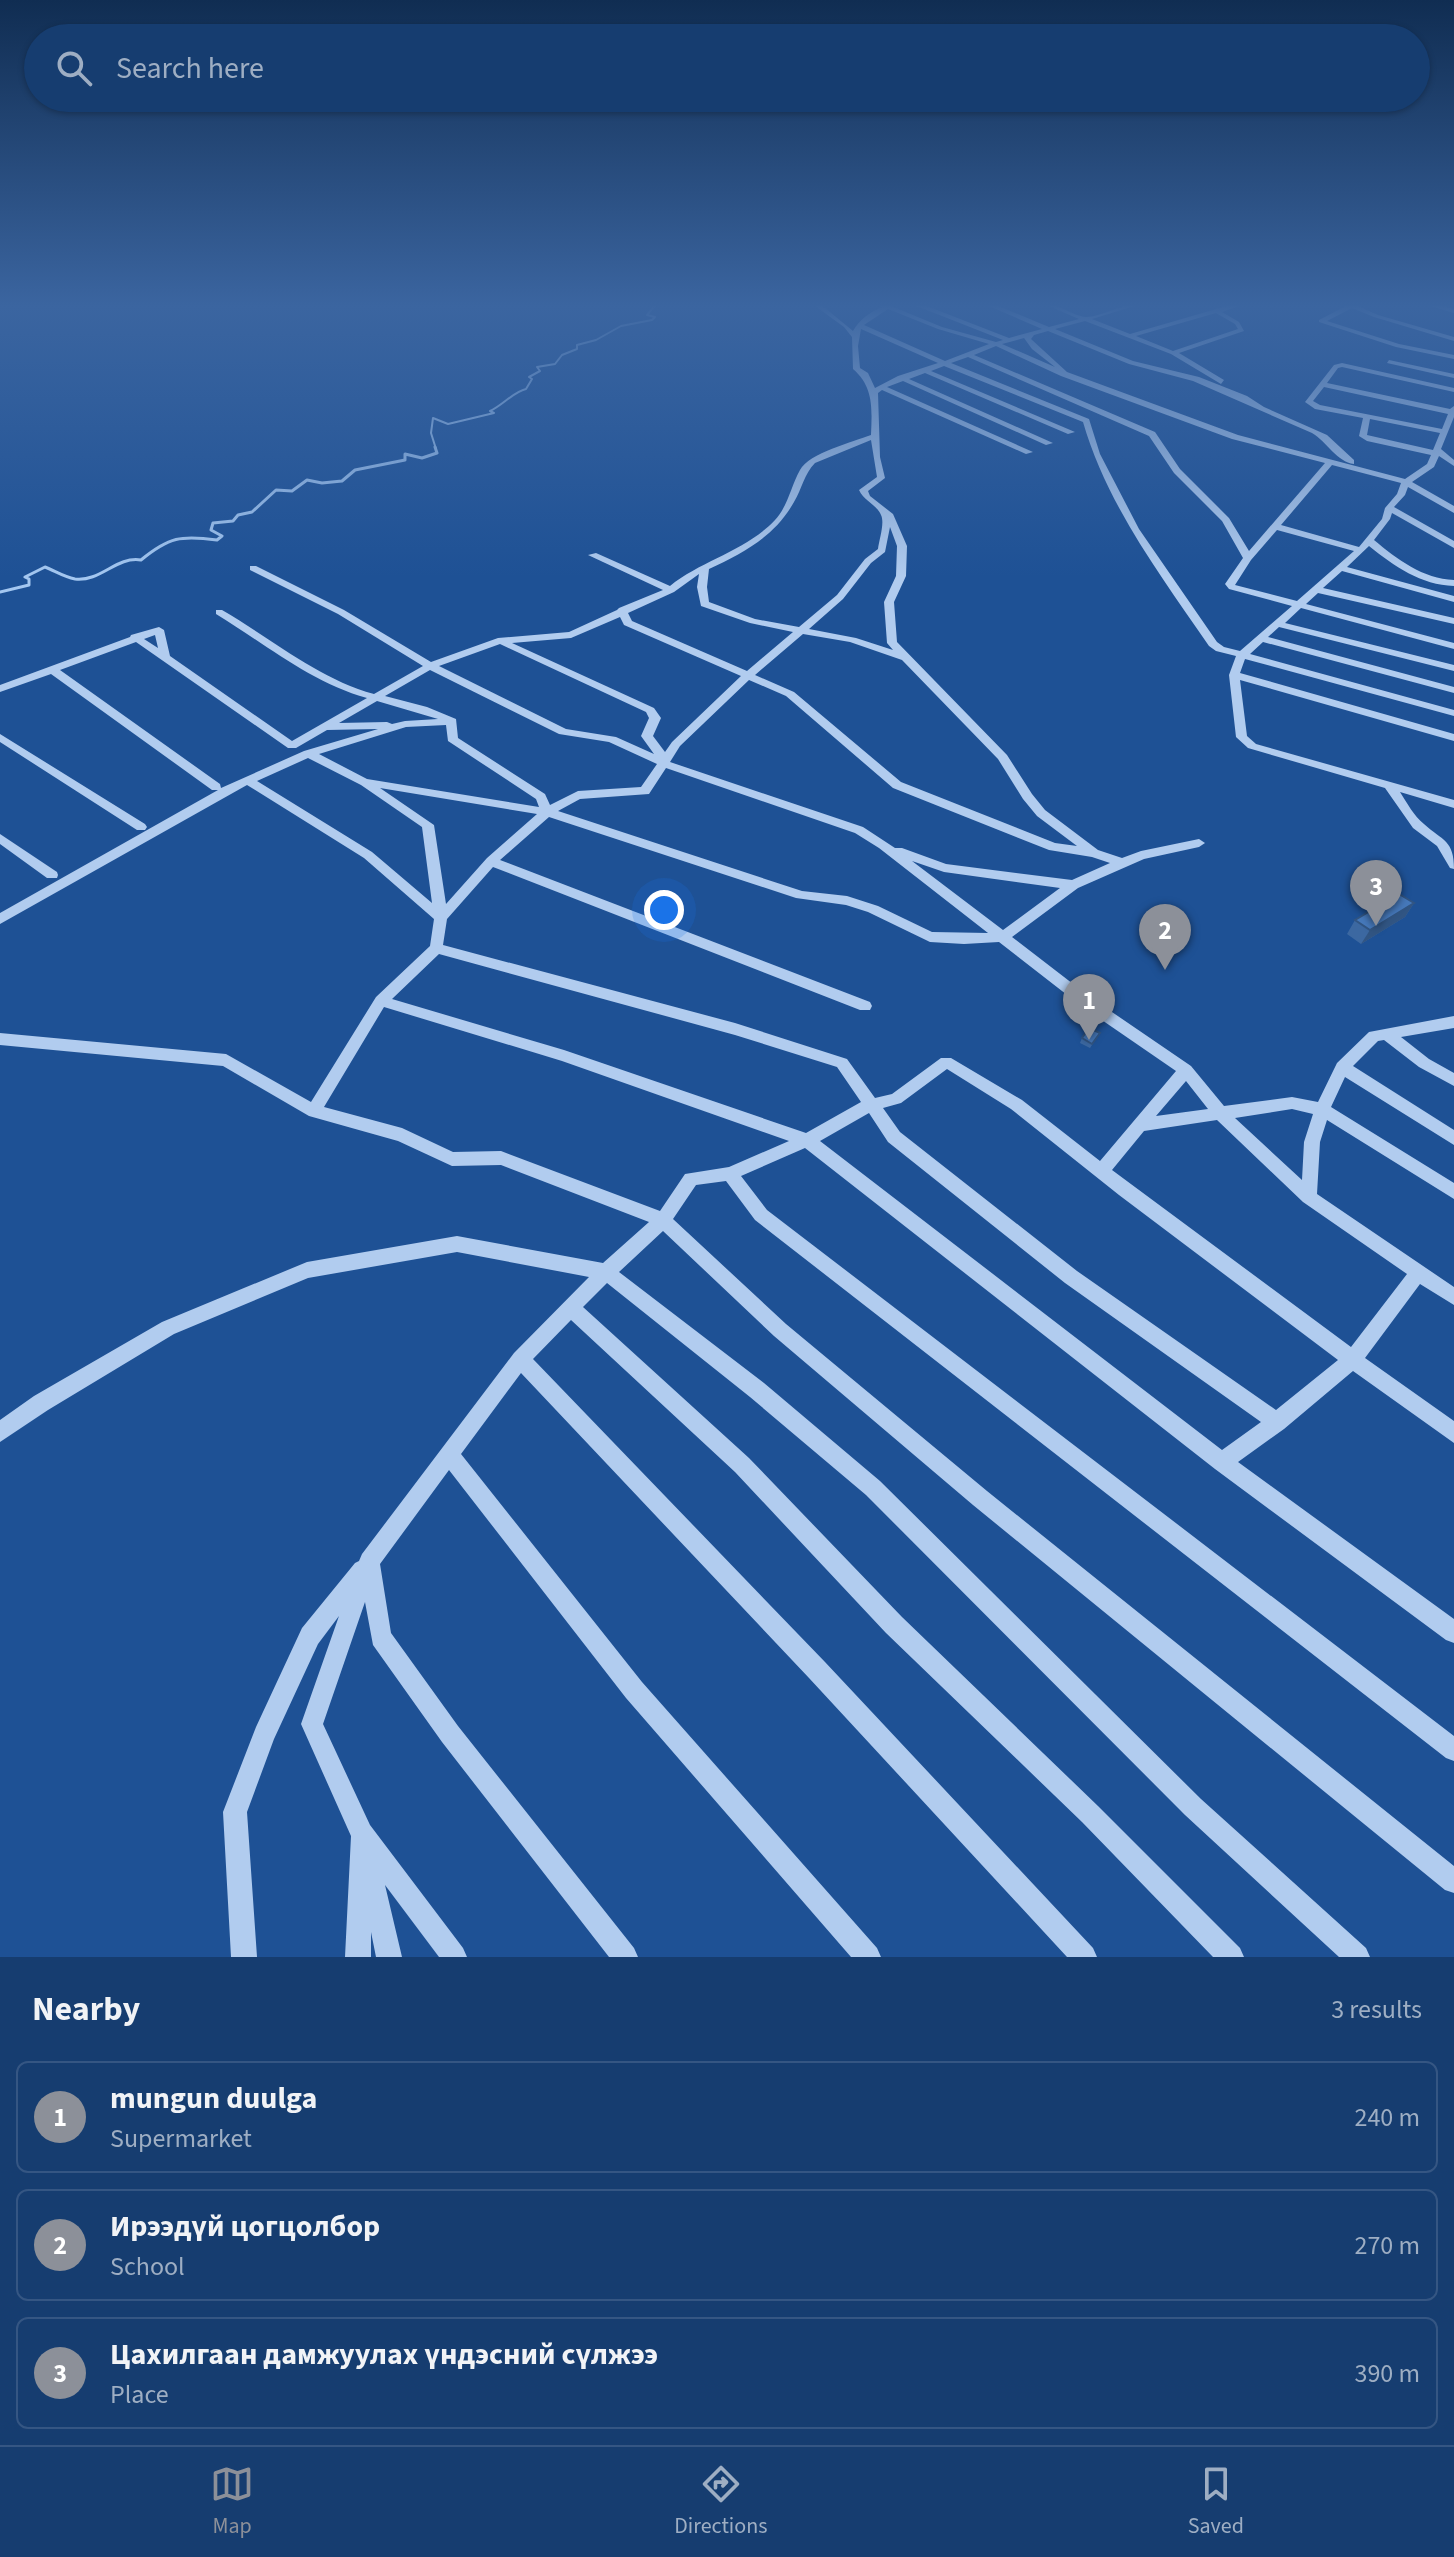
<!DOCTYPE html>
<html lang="en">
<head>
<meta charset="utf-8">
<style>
  :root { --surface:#163d70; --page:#234878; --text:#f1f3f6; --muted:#9eaec3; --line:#355683; --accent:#8c9099 }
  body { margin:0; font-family:"Source Sans 3",sans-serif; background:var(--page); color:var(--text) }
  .you { position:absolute; left:664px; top:910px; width:28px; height:28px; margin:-20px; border:6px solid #fff; border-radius:50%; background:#1a73e8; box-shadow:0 0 0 12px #1a73e833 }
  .badge { display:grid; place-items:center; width:52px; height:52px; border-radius:50%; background:var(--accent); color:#fff; font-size:26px; font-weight:700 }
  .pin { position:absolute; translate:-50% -66px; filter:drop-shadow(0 2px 4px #0008) }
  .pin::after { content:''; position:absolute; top:42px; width:28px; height:24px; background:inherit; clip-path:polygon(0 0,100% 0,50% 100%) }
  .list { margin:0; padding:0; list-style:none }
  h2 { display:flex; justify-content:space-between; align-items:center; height:104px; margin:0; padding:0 32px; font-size:34px }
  h2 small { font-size:26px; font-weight:400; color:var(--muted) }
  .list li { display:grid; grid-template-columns:52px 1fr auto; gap:24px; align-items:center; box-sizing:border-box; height:112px; margin:0 16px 16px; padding:0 16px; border:2px solid var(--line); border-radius:12px }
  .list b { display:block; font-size:30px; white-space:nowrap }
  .list p { margin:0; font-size:26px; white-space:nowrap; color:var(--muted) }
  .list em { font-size:26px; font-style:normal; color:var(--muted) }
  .icon { flex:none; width:44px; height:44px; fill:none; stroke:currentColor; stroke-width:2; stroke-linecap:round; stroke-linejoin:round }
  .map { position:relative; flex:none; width:1454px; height:1957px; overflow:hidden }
  .search { position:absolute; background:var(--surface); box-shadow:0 2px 6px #0004; left:24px; right:24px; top:24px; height:88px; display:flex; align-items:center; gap:20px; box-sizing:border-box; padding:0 28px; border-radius:44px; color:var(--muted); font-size:30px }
  .sheet { height:488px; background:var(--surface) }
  nav { display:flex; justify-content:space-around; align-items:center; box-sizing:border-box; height:112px; border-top:2px solid var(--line); background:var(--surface); font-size:22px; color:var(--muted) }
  nav a { display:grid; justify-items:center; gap:4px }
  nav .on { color:var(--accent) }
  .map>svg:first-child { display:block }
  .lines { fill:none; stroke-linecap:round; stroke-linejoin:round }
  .stream-far1 { stroke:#a4c7f0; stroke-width:2 }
  .stream { stroke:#a4c7f0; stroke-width:3 }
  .minor { fill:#b1ccef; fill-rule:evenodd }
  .wall { fill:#3c68a1 }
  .shaded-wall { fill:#315583 }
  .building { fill:#4679bb; stroke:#315583; stroke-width:2 }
</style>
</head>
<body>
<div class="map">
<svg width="1454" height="1957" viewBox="0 0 1454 1957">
  <rect width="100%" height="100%" fill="#1e5195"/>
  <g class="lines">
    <path class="stream-far1" d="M436,449L431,433L433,418L448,424L494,413L490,411C503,405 513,392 526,389L532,379L529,377L540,371L537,367L555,364L562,355L577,349V345L596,340L621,326L652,320L655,317L647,315L657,303"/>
    <path class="stream" d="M0,592L29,585V579L25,577L45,567C55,571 64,577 75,579C101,582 116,556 141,560C169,537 181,535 217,540L222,536L211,530L213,523L233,521L238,515L252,512L276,490L292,491L307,480L322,483L342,481L355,470L405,460V454L422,458L437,453L435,447"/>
    <path class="minor" d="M811,303H819L853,331C860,319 869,313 882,307L880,304L890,303L891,306L942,327L996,342L1003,340L909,303H919L1009,338L1042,329L982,303H991L1049,327L1079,319L1042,303C1059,303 1072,316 1086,317C1101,317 1124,303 1144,303L1092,319L1130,334L1237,303H1248L1222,312L1239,322L1244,331L1179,353L1224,380L1221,384L1171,354L1085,321L1055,329L1133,361L1199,377L1247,396L1264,407L1327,435L1354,460V464C1337,462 1327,442 1312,433L1193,381L1129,364L1048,331L1034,335L1031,339L1067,372L1238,435L1405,479L1427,464L1431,455L1367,441L1359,436L1363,418L1315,409L1305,402L1334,365L1342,363L1454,388V392L1342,367L1338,368L1327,383L1450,409L1454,406V417L1441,449L1454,460V466L1439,456L1434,467L1412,482L1454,506V513L1408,487L1405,495L1394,507L1454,541V548L1392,513L1390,519L1374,540C1397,559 1423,579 1454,580V586C1421,585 1394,566 1369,546L1347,567L1454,596V602L1342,571L1323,588L1454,618V624L1318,593L1306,604L1454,643V649L1301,608L1285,623L1454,665V671L1279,627L1268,637L1454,687V693L1263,642L1250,654L1454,710V716L1245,659L1240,673L1454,734V741L1240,680L1247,736L1256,744L1454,800V808L1400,792C1407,803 1414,816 1424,824C1443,841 1454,840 1454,869L1450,868L1437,846L1413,828L1385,788L1248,748L1236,737L1229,675L1236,656L1216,651L1209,646C1161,576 1107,505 1083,422L944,366L931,371L1075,432L1068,434L925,373L909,379L1053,443L1046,445L903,381L887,387L1033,452L1026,454L882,390L878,393L880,457L885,478L868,491L870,496L893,514L907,546L906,576L894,602L897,642L1007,755L1032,794L1045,810L1098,850L1122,858L1141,851L1199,839L1205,843L1199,847L1144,859L1078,888L1012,937L1090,997L1191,1066L1224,1106L1292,1097L1318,1102L1337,1063L1369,1032L1454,1016V1028L1401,1037L1429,1059L1454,1073V1086L1419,1067L1384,1040L1378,1041L1353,1066L1454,1130V1145L1345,1077L1331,1107L1454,1183V1199L1327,1120L1320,1142L1317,1194L1454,1287V1305L1420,1284L1365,1358L1454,1421V1443L1353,1371L1284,1429L1238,1462L1454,1619V1643L1446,1640L1215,1469L805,1148L741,1176L767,1210L1454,1736V1761L1446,1758L755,1220L726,1181L696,1185L673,1219L786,1324L987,1491L1454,1866V1893L1445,1890L973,1505L774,1336L663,1231L619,1272L764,1383L880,1481L1201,1799L1366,1948L1370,1957H1339L1185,1815L866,1495L750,1397L607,1283L583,1307L749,1458L902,1617L1098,1806L1240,1948L1244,1957H1213L1082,1822L886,1633L735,1472L571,1320L533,1359L825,1662L1093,1948L1097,1957H1067L809,1678L521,1373L461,1454L642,1682L877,1948L881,1957H851L626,1698L449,1470L380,1564L391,1633L458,1726L634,1948L638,1957H609L442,1742L373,1645L365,1602L323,1724L370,1825L463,1948L467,1957H439L385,1885L402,1957H376L371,1932V1957H345L351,1836L301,1724L339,1616L318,1644L274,1739L247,1812L257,1957H231L223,1812L256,1727L302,1628L355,1563L359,1561L362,1554L514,1353L589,1277L457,1252L308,1278L174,1334L48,1410L0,1442V1420L34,1396L162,1322L307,1262L457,1236L603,1263L649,1222L501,1165L452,1166L398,1141L309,1116L223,1066L0,1045V1033L226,1054L311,1102L376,997L430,946L434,919L364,858L247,785L0,924V913L218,790H212L51,674L0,692V685L130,637L131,635L159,627L164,630L170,656L292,741L367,698C311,683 264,643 216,614V610H222C272,639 319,679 374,694L423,666L338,614L250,570V566H256L344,610L431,662L498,638L569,632L617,610L619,608L663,590L588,555L596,553L670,586C702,560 746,551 775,520C788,506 791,486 800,470C809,453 853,442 871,435C872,409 874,387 853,369L852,337L844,327ZM888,309L938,329L989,344L945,361L864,325ZM1216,313L1235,324L1238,329L1173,351L1136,336ZM861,329L938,363L898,376L875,388L868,373L860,368L858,346ZM1024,338L1032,349L1055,367L1002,344ZM996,346L1061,376L1232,439L1325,463L1249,551L1229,518L1180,469L1155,432L974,355ZM968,357L1149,436L1174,473L1222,521L1243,558L1225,584L1229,589L1292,606L1240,651L1224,647L1217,642L1139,529L1100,454L1089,419L951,363ZM1324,387L1448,414L1442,429L1320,405L1313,401ZM1370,419L1440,433L1433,450L1367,435ZM871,440L877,477L859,490C864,501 877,505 881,515C885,523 879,540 878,549L865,559L837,595L799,627L755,619L709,602L707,587L709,569C744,553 775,536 794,502C802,489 804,474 815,463ZM1332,465L1401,483L1397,494L1385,508L1382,519L1359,547L1281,525ZM890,527L897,546L896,576L884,602L887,643L893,650L856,638L809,629L843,599L871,563L885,552ZM1277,530L1354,551L1297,601L1235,585L1251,560ZM699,574L697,587L701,606L750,623L793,632L747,671L632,621L628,613L674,592ZM620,617L624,625L741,676L672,742L665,752L653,736L661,718L654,708L512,643L571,638ZM803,634L850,642L902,660L998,759L1023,799L1037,816L1077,846L1055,843L901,782L794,692L755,675ZM155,635L158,648L144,639ZM136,642L288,748H296L327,730L378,729L304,751L221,788L220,784L60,670ZM500,644L646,712L649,718L641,736L654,754L616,737L566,729L439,666ZM430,670L559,734L609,742L657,764L641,787L578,791L550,805L545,794L458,738L456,719L427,707L385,696ZM749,680L786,696L893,788L1049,850L1092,857L1110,863L1072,880L946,864L902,848H895L863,827L670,762L680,746ZM377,701L438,719L405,721L392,724L387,722L339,723ZM446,725L448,741L536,799L539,807L367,779L319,754L406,727ZM308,758L361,785L422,827L432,903L372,852L257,781ZM666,768L855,833L879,848L988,933L932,932L878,906L847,896L802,891L558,811L580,799L649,794ZM380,788L537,814L487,858L446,904L434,825ZM549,817L796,898L846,905L868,912L930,942L964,944L999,942L1080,1005L1176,1071L1100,1161L1022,1100L951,1058H941L892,1094L875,1098L847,1059L735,1023L443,945L447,919L493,867L860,1010H870L872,1006L870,1002L500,860ZM912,861L944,872L1060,888L1003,930ZM439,954L735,1035L837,1067L861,1102L806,1133L564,1050L392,999ZM384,1007L562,1061L789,1141L729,1167L685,1174L660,1211L501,1151L453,1152L402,1128L324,1107ZM947,1069L1011,1109L1119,1195L1338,1360L1276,1410L1077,1271L900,1132L883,1108L901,1103ZM1186,1081L1208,1109L1156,1116ZM1292,1109L1313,1114L1304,1142L1302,1180L1235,1118ZM869,1113L888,1142L1065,1283L1261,1422L1222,1450L820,1141ZM1217,1120L1303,1202L1407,1274L1351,1347L1112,1170L1144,1131Z
      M1342,303H1351L1378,315L1454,337V341L1374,317L1352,308L1327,321L1399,344L1454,355V359L1396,347L1319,322V320L1346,306Z
      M1420,303H1432L1454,309V313Z
      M1389,360L1454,374V378L1387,363Z
      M0,734L145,824L147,827L145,830H137L0,742Z
      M0,834L57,872L58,875L57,878H47L0,844Z"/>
  </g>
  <path class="wall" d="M1414,903L1405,917L1361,944L1347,934L1355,920Z
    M1100,1033L1090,1048L1080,1043L1082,1038Z"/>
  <path class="shaded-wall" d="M1414,903L1405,917L1361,944L1370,930Z"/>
  <path class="building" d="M1399,894L1414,903L1370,930L1355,920Z
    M1089,1028L1100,1033L1092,1044L1082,1038Z"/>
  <linearGradient id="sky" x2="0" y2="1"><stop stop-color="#102d52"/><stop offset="0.53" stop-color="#3b65a0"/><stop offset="1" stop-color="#3b65a0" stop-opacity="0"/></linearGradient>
  <rect width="1454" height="577" fill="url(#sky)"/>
</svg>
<div class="you"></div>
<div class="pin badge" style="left:1089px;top:1040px">1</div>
<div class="pin badge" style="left:1165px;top:970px">2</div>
<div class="pin badge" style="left:1376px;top:926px">3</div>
<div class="search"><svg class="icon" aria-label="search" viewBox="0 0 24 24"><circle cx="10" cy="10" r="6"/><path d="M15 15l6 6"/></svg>Search here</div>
</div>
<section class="sheet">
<h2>Nearby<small>3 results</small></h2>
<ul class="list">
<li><span class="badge">1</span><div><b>mungun duulga</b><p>Supermarket</p></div><em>240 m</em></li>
<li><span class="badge">2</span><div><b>Ирээдүй цогцолбор</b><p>School</p></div><em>270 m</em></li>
<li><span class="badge">3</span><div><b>Цахилгаан дамжуулах үндэсний сүлжээ</b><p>Place</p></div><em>390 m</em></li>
</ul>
</section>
<nav>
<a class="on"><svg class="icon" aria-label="map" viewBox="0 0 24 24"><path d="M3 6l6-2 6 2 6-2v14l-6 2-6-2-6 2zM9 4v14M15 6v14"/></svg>Map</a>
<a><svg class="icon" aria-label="directions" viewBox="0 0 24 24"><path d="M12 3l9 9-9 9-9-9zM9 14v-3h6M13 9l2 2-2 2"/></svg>Directions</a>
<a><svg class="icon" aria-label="saved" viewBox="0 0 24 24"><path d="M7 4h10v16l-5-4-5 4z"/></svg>Saved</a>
</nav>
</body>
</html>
